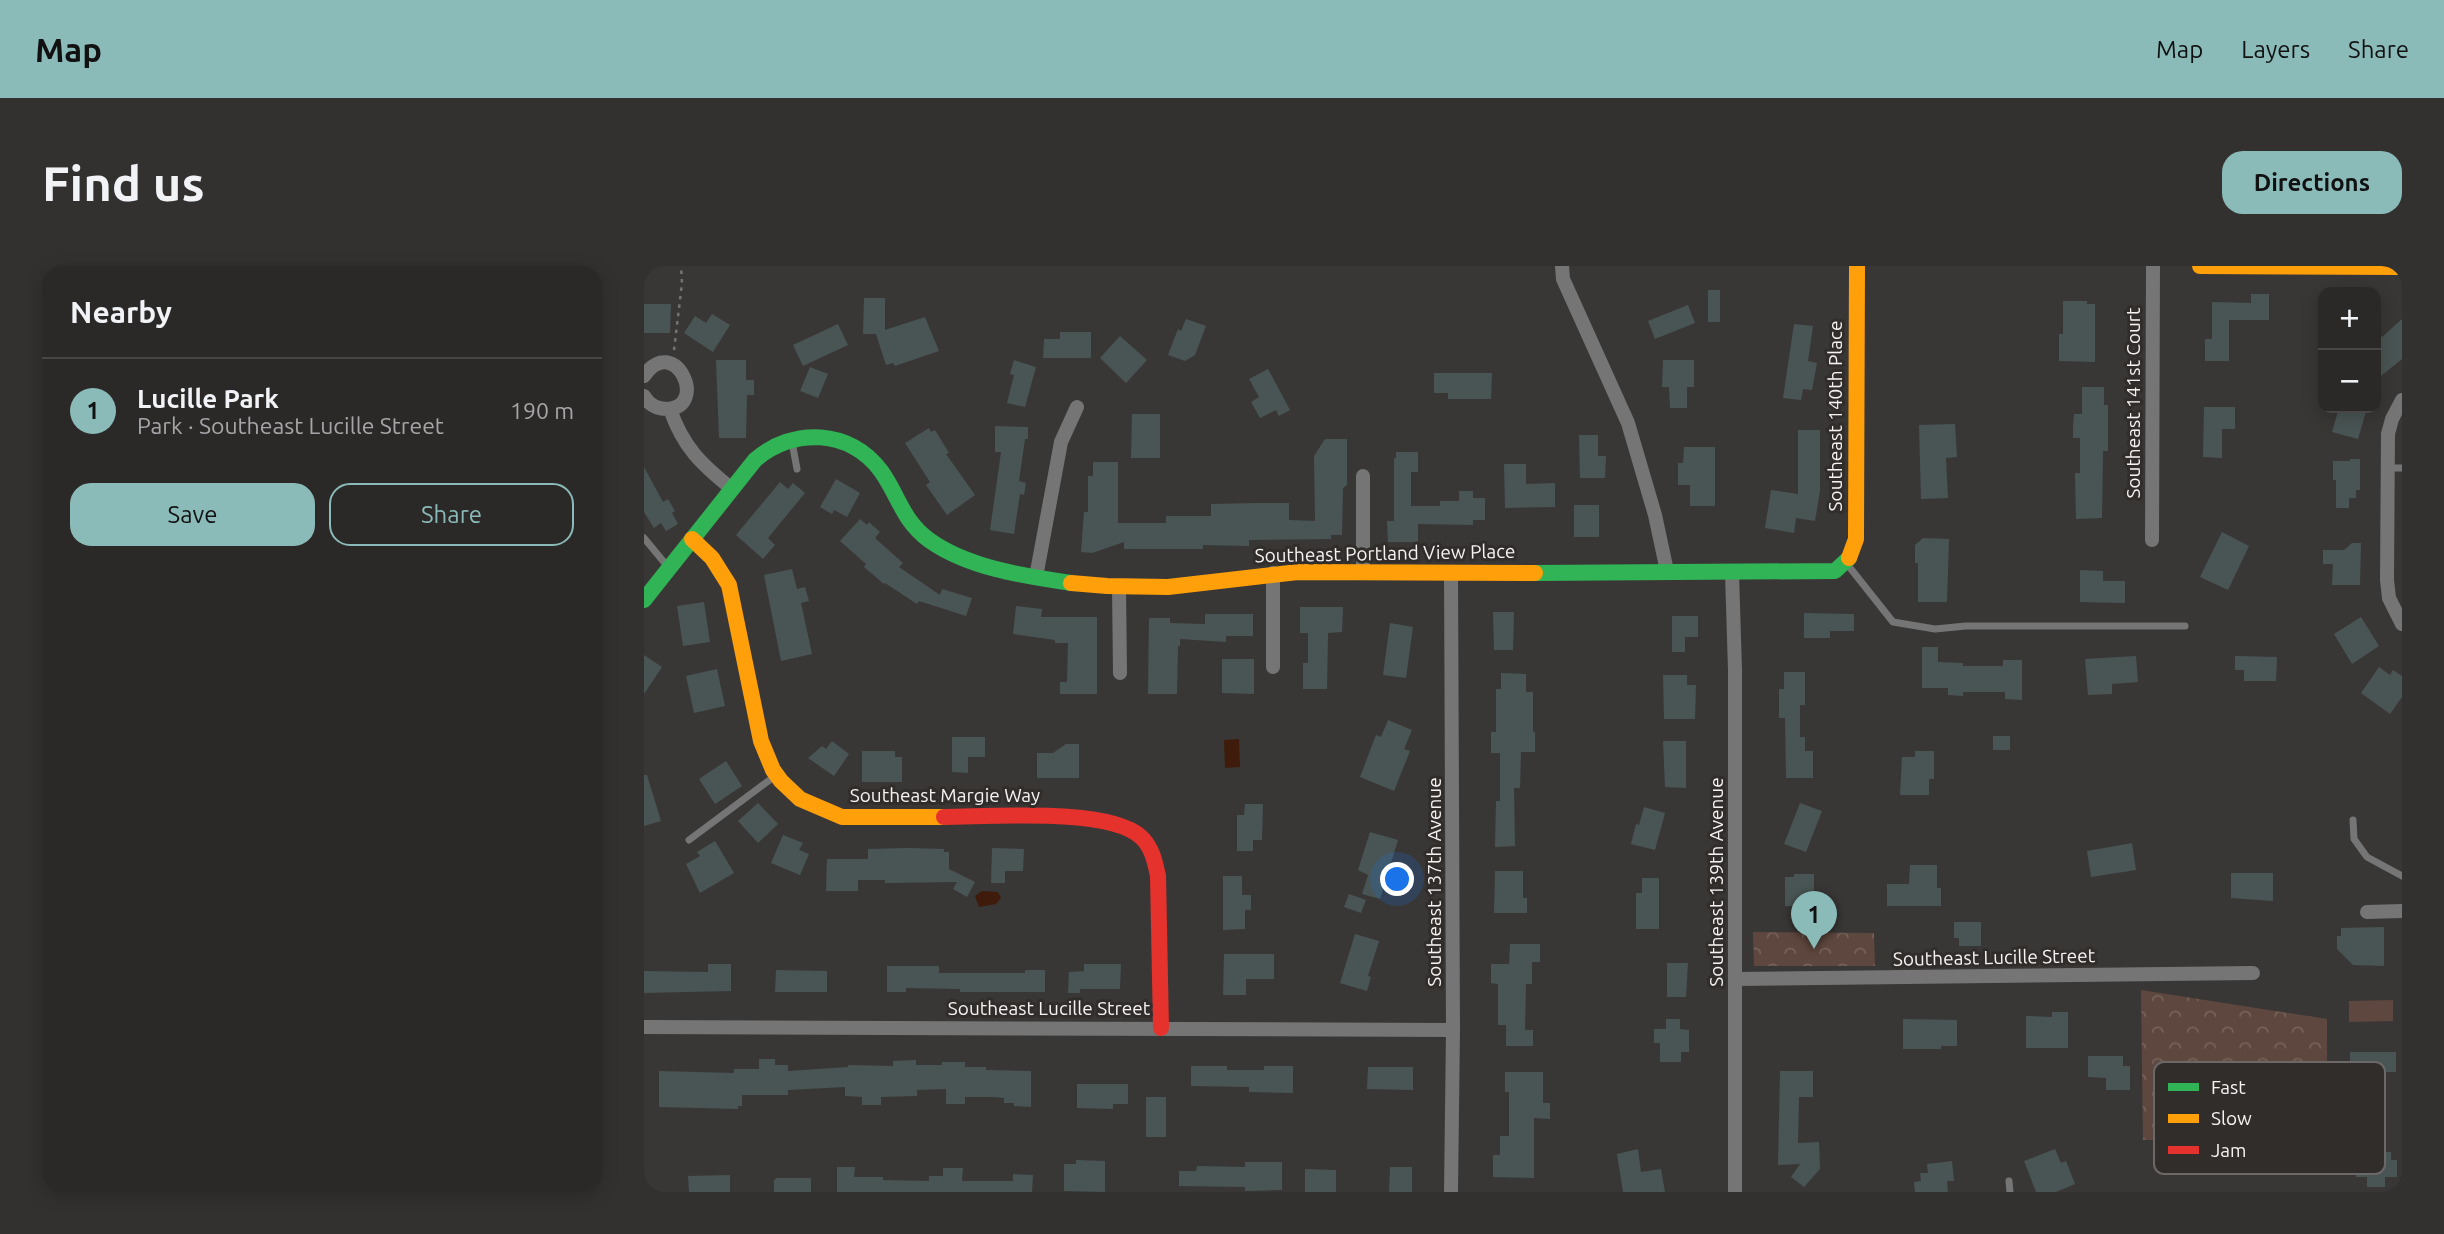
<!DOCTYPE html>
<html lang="en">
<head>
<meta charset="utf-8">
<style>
  :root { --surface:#2b2928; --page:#333130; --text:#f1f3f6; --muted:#a6a6a8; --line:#474545; --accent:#8bbbb9 }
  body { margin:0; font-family:Ubuntu,sans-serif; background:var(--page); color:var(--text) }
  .controls { position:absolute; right:21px; top:21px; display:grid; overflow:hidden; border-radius:14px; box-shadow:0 4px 18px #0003 }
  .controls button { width:63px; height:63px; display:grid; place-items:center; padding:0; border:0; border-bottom:2px solid var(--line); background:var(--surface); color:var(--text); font:35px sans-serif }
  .you { position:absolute; left:754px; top:614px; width:24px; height:24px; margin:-18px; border:5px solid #fff; border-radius:50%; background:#1a73e8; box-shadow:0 0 0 10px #1a73e833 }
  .badge { display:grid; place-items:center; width:46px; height:46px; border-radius:50%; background:var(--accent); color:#111; font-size:23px; font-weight:700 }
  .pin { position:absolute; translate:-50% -58px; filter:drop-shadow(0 2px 4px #0008) }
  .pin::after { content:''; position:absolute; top:37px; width:24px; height:21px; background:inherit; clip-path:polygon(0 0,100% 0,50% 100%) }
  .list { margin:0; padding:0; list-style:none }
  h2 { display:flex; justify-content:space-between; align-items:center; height:91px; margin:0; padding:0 28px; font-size:30px }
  h2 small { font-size:23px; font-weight:400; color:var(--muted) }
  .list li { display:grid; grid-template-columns:46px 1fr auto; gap:21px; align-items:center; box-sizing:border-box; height:105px; padding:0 28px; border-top:2px solid var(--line) }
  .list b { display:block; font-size:26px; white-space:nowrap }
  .list p { margin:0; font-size:23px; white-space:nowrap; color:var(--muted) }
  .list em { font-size:23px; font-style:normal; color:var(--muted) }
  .actions { display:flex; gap:14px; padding:21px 28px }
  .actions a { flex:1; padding:16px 0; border:2px solid var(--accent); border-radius:21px; text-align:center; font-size:24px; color:var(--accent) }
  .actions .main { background:var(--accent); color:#111 }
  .map { position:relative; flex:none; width:1758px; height:926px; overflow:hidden; border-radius:21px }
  header { display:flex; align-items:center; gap:42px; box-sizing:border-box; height:98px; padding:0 35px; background:var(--accent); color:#111 }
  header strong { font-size:33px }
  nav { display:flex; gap:38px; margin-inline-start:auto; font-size:24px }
  .intro { display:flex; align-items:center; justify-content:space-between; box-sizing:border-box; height:168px; padding:0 42px }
  h1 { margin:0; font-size:49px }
  .button { padding:18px 32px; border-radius:21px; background:var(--accent); color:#111; font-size:24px; font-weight:700 }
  main { display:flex; gap:42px; padding:0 42px }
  aside { flex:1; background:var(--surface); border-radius:21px; box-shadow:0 4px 18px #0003 }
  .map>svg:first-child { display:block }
  .grass { fill:#5e473e }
  .forest { fill:url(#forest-crowns) }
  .water { fill:#3e1b0b }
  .building { fill:#495554 }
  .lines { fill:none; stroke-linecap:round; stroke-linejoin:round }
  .path { stroke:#757474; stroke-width:2.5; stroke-dasharray:3.5 5; stroke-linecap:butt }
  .lane { stroke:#757575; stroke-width:7 }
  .street { stroke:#757575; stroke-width:14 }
  .fast { stroke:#30b455; stroke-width:16 }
  .slow { stroke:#ff9f0a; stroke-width:16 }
  .jam { stroke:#e5322d; stroke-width:16 }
  .labels { text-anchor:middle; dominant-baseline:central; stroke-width:6; stroke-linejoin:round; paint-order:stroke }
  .street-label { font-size:19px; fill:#f5f3f2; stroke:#302d2b }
  .key { fill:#302d2b; stroke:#6b6867; stroke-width:2 }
  .key-label { font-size:19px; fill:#f5f3f2 }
</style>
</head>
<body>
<header>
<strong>Map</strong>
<nav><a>Map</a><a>Layers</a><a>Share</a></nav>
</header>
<div class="intro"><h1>Find us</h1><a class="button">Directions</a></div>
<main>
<aside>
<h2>Nearby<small></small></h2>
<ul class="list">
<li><span class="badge">1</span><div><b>Lucille Park</b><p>Park · Southeast Lucille Street</p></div><em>190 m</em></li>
</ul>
<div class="actions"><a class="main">Save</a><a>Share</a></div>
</aside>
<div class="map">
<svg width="1758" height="926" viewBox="0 0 1758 926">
  <defs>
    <pattern id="forest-crowns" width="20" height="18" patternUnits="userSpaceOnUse" patternTransform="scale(1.75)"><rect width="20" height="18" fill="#5e473e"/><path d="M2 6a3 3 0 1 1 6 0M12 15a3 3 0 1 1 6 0" fill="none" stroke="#76625a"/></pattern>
  </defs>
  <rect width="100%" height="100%" fill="#393736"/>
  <path class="grass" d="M1749,734V755L1705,756V735Z"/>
  <path class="forest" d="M1109,666L1230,667L1231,700H1110Z
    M1497,724L1683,753V875L1499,874Z"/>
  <path class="water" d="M595,473L596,501L581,502L580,474Z
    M338,625L354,626L357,632L352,638L335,641L331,630Z"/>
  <path class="building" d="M1064,24H1076V56H1064Z
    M1607,28H1625V54H1585V95H1561V73H1568V36L1607,37Z
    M220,32H241V64L281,51L295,85L251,100L249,97L242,99L232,68H219Z
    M1419,35H1443V38H1451V96L1415,95V68H1419Z
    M0,38H27L26,67H0Z
    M1044,39L1051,57L1011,73L1004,55Z
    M68,48L86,59L69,86L40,67L51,50L62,57Z
    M542,53L562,60L551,89L541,95L524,89L534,63L537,65Z
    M1758,53V93L1732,114V63L1738,71Z
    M194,58L204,79L159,100L149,79Z
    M1150,58L1169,60L1164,95L1173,97L1168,124L1159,123L1157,134L1139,132Z
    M416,66H447V92H399L400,73H416Z
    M476,70L503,94L482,117L456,92Z
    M72,94H102V114H110V129H103L102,172H75Z
    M370,94L392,101L381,141L363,137L370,109L366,108Z
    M1019,94H1050V121H1043V142H1026L1025,121H1018Z
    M166,101L184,108L174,132L156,125Z
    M624,103L646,144L635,150L632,144L616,152L607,136L615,131L605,113Z
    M790,107H848L847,133H804V127H790Z
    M1438,121H1460V139H1464V185H1459L1458,252L1432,253L1431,207H1436V172H1429V161L1430,148H1438Z
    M1560,141H1591V163H1578V192L1559,191Z
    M1695,142H1723L1714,173L1688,166Z
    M488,148H516V192H487Z
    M1311,158L1313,191L1302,192L1304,232L1277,233L1275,159Z
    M351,160L384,161V173H381L375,215L382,217L380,229L376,228L370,268L346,264L357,186H351Z
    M285,162L287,166L291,164L305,187L302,188L331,229L303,249L282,219L286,216L261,177Z
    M1154,164H1176V225L1171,255L1152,252L1150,267L1121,262L1127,224L1154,228Z
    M935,169H954V190H962L961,212H936Z
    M681,173H703V219L699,222L698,269H687V273L605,274V280L559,279V283H480V276L448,287L437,286L440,246H444V210H449V196H474V257H522V250H567V238L613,237H645V254L671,255L670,190Z
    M1040,181H1071V240H1046V219H1034V197H1039Z
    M752,186H774V206H767V240H796V235H815V225H829V232H841V254H829V259L774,258V276H744L743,255H750V192H752Z
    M1706,193H1716V224H1712V232H1705V242H1692V214H1689V195H1706Z
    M860,198H882V218L911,217V241L861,242Z
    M0,201L19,236L24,233L31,245L28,247L34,258L22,265L17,257L10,262L0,246Z
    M192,213L216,227L203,251L190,244L188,248L176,241Z
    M136,216L144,223L149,217L161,227L124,272L131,279L119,293L92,269Z
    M930,239H955V271H930Z
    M216,253L223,259L225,256L236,266L231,272L259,297L255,301L296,329L298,323L328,332L322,350L275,335L273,338L241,317L240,318L220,301L222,298L196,275Z
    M1578,266L1605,280L1584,324L1556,311Z
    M1279,272L1305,273L1303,336H1274V297H1271V279Z
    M1708,277H1717L1716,319H1688L1689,298H1679V284H1700Z
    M148,303L153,323L161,321L165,335L157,337L168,388L137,395L120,309Z
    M1436,304L1459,305V315H1481V337L1436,336Z
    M60,336L66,376L39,380L33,340Z
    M372,340L398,343L397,351H453V428H416V416H423L424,377H411V374L369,368Z
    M656,341H699L698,366L684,367L683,423H659V397H664V367H656Z
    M849,346H870L869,384H850Z
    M1160,347L1210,348V365H1186V372H1160Z
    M561,348H609V370H582V376L536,373V380H534L533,428H504L505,352H526V357L561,358Z
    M1028,350H1054V371H1041V386H1028Z
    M1717,351L1735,380L1708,398L1690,368Z
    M746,357L769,361L762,412L739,409Z
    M1278,381H1294V396L1319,397V400H1359V394H1378V434L1361,433V426H1319V430L1304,429V422H1278Z
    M0,389L18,401L0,428Z
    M1492,390L1494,416L1468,418V428L1444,429L1441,393Z
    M1591,390L1633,391L1632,415H1600V404H1591Z
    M578,393H610V428L578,427Z
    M1735,401L1746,409L1749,404L1758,410V431L1746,448L1717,427Z
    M73,403L81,440L50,447L42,410Z
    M1140,406H1161V439H1156V471H1161V485H1169V512H1142L1141,452H1135V423H1140Z
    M857,407L882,408V426H889V466H891V486H877L876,522H870L871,580L851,581L852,535H856V487H847V466H852V423H857Z
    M1019,409H1043V419H1052L1051,453H1020Z
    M744,454L768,464L760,483L766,485L750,525L716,511L732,469L737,471Z
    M1349,470H1366V484H1349Z
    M308,471H341V491H324V507L308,506Z
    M188,475L205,488L190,510L164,492L178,480L182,483Z
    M1019,475H1042V522L1021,521Z
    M422,478H435V512H393V487H409Z
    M218,485H251V491H258V516H218Z
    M1271,485H1290V513H1285V529H1256L1258,491H1271Z
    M82,495L98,520L71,538L55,513Z
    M0,509H3L17,555L0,560Z
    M114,537L134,558L114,577L94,555Z
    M1156,537L1178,545L1162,586L1140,578Z
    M601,538H619L618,574H609V585H593V549H600Z
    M1000,541L1021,547L1011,584L987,578L992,558L995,559Z
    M726,566L754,574L736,633L718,628L724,609L714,604Z
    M139,569L159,577L155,584L165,588L156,609L127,597Z
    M71,575L90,607L56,627L42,598L56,590L53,586Z
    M1488,577L1492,604L1447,611L1443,585Z
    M264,582L300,583V586H305V603L331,616L323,631L309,623L313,616L241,617V614H214V625H182L183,593H224V583Z
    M348,582L380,583L379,605H361V617H347Z
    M1266,599H1293V622H1297V640H1243V618H1265Z
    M851,605H879V632H883V647H850Z
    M1587,607H1629V635L1587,632Z
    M1150,608H1170V641L1141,640V611H1150Z
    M579,610H598V629H607V644H601V663L579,664Z
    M998,612H1015V663H992V627H998Z
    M705,628L722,634L717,647L700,641Z
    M1310,656H1337V680H1315V672H1310Z
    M1740,661V700L1709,699L1693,683V670H1697V662Z
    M711,668L735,675L724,710L727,711L723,725L696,717Z
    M866,678H896V696H888V718H882L881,764H889V780H862V759H854V718L847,717V698H865Z
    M580,688H630V713H602V729H579Z
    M1023,697H1044L1042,731H1023Z
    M64,698H87V725L0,727V705L64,706Z
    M440,698H477L476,723H436V727H424L425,706L440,705Z
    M243,700H295V707H381V704H401V726H316V723L262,722V726H243Z
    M132,704L183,705V726H131Z
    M1408,746H1424V782H1382V750L1408,751Z
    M1022,753H1036V763L1045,764V786H1037V796H1016V777H1010V763H1022Z
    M1259,753L1313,754V780H1297V783H1259Z
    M1706,786H1752V806H1740L1739,840H1706Z
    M1444,790H1479V800H1486V824H1462V812L1444,811Z
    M115,793H131V799H144V805L204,801V799L249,800V795L272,794V799H298V796H321V801H342V804L387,805V841L370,840V837H360V832L349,831H321V838H302V823L273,824V830L237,831V839H218V831L201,830V821L144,824V829H98V840H94V843L15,841V805L90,807V803H115Z
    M547,800H583V804H620V800H649V827L605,826V821L547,820Z
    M724,801H769V824L723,823Z
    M1136,805H1169V831H1155L1154,877L1175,876L1176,903L1160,921L1147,911L1156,898L1134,899Z
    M861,806H899V837H906V853L890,852V912L849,911V889H856V870H865V826H861Z
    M433,818H484V838H469V843L433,842Z
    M502,831H522V871H502Z
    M1722,865H1741V886H1747V894H1753V911H1741V921H1723V911H1712V903H1700V886H1722Z
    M994,883L997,906L1017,903L1021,926H979L973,888Z
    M1411,883L1417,897L1422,895L1431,918L1412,926H1392L1380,895Z
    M432,894L461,895V926L420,925V898H432Z
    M1308,895L1310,915H1303L1304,926H1271L1270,916L1277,915L1276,907H1284L1283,898Z
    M601,896H638V924L601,925V921L535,920V905H552L553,900L601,901Z
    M193,901H211L210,911H239V914L285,915V910H299V902H319L318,915H369V908L389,909L388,926H193Z
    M746,901H768V926H745Z
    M661,903L692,904V926H661Z
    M86,909V926H45L44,910Z
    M133,912H167V926H130V914Z"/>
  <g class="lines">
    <path class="path" d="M30,84L38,17L37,0"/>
    <path class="lane" d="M148,176L153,203
      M1744,202H1758
      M0,272L24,301
      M1203,298L1249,356L1291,363L1322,360H1541
      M1709,554L1710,573L1723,591L1758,610
      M45,574L131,510
      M1365,915L1366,926"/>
    <path class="street" d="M918,0L919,13L984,157L1011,249L1023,305
      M0,110C30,66 66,141 23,143C13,143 5,139 0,130
      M1758,134L1748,153L1744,168L1743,314L1745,332L1758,358
      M26,143C39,181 57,198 88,223
      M1508,274L1509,0
      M719,306V210
      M1088,307L1091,404V926
      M392,311L417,176L433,141
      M475,321L476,407
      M629,401V307
      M1723,646L1758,645
      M1092,713L1609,707
      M0,761L809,764
      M807,926L809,764L807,306"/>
    <path class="fast" d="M891,307L1191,305L1205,292
      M0,334L111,194C148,161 207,163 237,205C255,230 258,254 285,274C324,302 380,310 427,317"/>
    <path class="slow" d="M1556,0L1758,1
      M48,273L68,292L85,319L117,475L129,504L137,515L156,533L198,551H300
      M1205,292L1212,273L1213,0
      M427,317L463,320L524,321L654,306L891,307"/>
    <path class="jam" d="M300,551C345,551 465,541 497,571C508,581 511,596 514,610L517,762"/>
  </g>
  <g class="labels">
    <g class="street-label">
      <text transform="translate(1489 137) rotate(-90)">Southeast 141st Court</text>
      <text transform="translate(1191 150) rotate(-90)">Southeast 140th Place</text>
      <text transform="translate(741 287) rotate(-1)">Southeast Portland View Place</text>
      <text x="301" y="529">Southeast Margie Way</text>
      <text transform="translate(790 616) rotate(-90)">Southeast 137th Avenue</text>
      <text transform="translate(1072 616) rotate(-90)">Southeast 139th Avenue</text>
      <text transform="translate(1350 691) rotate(-1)">Southeast Lucille Street</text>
      <text x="405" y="742">Southeast Lucille Street</text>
    </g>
  </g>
  <rect x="1510" y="796" width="231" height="112" rx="10" class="key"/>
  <rect x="1524" y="817" width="31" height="8" fill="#30b455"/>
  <rect x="1524" y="848" width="31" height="9" fill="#ff9f0a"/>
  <rect x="1524" y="880" width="31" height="8" fill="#e5322d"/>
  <g class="key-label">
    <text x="1567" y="828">Fast</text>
    <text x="1567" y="859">Slow</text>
    <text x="1567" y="891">Jam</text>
  </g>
</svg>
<div class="controls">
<button>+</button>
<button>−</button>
</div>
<div class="you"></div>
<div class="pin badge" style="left:1170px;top:683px">1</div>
</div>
</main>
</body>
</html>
